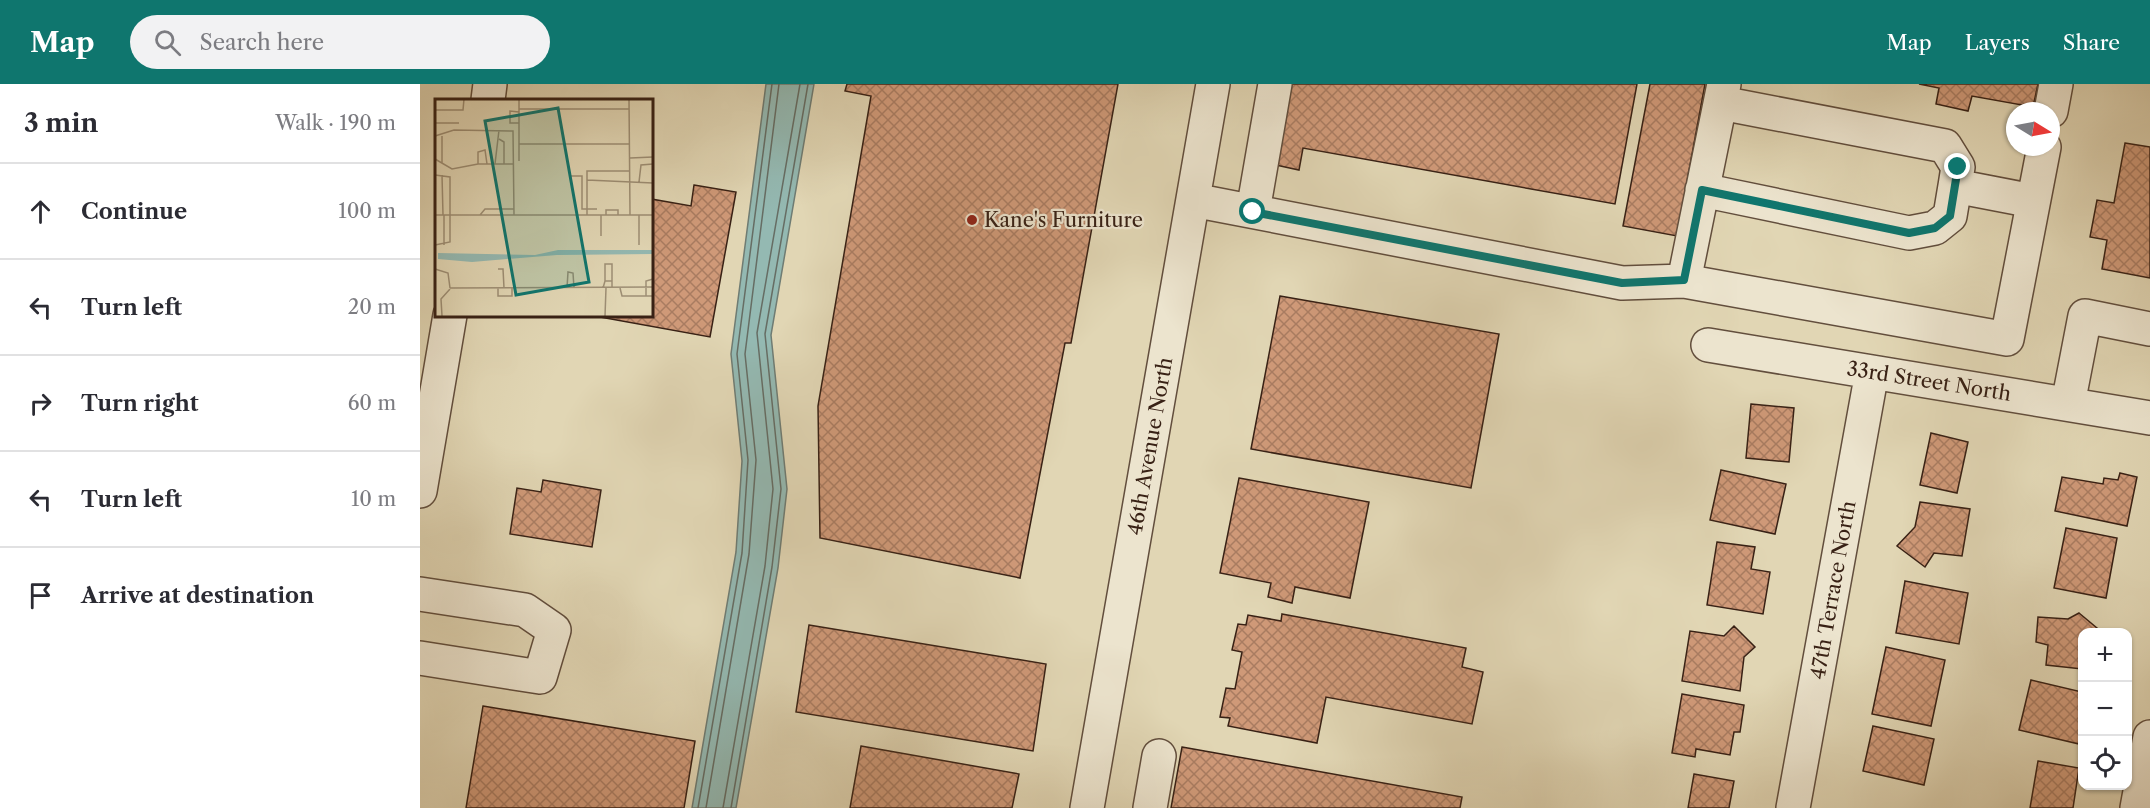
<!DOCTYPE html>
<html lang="en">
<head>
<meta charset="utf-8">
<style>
  :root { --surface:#fff; --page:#f2f2f3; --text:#2b2b33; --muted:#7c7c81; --line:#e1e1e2; --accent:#0f766e }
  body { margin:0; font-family:"Libre Caslon Text",serif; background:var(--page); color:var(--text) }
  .controls { position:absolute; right:18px; bottom:18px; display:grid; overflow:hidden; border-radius:12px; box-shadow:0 2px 4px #0004 }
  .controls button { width:54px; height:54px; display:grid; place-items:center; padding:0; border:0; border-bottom:2px solid var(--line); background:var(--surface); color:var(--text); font:30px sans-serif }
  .compass { position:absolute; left:1586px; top:18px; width:54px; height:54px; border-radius:50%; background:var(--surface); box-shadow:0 2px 4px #0004; rotate:100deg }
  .stop { position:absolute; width:18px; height:18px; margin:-14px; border:4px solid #0f766e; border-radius:50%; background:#fff }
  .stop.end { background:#0f766e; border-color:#fff; box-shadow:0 2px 6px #0008 }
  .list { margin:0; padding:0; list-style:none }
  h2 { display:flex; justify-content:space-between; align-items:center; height:78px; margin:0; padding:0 24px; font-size:26px }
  h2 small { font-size:20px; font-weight:400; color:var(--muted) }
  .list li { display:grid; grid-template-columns:39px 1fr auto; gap:18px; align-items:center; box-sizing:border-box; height:96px; padding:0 24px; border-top:2px solid var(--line) }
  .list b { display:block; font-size:22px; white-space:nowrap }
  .list em { font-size:20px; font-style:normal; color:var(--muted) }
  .icon { flex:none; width:33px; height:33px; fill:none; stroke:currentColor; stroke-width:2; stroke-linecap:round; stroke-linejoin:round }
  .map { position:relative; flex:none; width:1730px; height:724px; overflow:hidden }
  header { display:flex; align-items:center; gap:36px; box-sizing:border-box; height:84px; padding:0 30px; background:var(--accent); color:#fff }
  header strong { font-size:28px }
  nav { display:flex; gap:33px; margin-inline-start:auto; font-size:21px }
  .search { width:420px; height:54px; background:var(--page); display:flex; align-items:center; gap:15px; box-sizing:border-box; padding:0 21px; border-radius:33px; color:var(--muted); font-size:22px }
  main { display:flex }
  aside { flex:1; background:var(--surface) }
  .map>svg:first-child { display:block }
  .water { fill:#94b9b2; stroke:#6f7c73; stroke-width:1.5 }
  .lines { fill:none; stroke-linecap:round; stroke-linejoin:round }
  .shore { stroke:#666d64; stroke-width:1.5 }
  .building { fill:url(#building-cross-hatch); stroke:#382115; stroke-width:1.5 }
  .minor-casing { stroke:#624e3d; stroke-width:36 }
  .minor { stroke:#ece4ce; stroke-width:33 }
  .route { stroke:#0f766e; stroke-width:8 }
  .poi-dot { fill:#8f2418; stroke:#ece4ce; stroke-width:2 }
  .labels { text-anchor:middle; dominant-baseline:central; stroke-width:4.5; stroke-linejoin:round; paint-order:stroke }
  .poi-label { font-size:20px; fill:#382115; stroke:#ece4ce; text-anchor:start }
  .street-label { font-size:20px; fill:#382115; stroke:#ece4ce }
  .inset-road { fill:none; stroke:#9d8e74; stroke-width:1.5 }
  .view { fill:#0f766e; fill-opacity:0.15; stroke:#0f766e; stroke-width:3 }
  .inset-edge { fill:none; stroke:#382115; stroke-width:3 }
</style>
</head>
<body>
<header>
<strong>Map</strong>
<div class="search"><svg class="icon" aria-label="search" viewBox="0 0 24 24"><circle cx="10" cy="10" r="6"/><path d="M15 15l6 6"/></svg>Search here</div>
<nav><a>Map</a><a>Layers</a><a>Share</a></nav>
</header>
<main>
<aside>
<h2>3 min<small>Walk · 190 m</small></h2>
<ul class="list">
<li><svg class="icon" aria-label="ahead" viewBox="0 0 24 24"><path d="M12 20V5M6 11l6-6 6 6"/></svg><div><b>Continue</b></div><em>100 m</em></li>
<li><svg class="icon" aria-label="left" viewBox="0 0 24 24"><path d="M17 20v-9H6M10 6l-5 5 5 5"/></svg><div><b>Turn left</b></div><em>20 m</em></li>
<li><svg class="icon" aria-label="right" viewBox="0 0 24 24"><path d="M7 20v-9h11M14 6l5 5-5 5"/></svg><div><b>Turn right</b></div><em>60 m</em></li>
<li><svg class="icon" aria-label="left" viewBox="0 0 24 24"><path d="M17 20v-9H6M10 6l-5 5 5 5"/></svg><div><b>Turn left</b></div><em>10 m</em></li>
<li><svg class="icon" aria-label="arrive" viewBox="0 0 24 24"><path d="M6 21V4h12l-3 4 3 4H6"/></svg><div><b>Arrive at destination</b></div></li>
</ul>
</aside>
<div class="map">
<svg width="1730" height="724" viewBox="0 0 1730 724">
  <defs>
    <pattern id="building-cross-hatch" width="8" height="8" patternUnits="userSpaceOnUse" patternTransform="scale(1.5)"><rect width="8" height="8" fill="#cf9978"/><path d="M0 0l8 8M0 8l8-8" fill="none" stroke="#a97c61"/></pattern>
  </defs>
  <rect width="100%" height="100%" fill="#e1d6b4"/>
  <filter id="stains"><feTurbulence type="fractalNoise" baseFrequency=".00333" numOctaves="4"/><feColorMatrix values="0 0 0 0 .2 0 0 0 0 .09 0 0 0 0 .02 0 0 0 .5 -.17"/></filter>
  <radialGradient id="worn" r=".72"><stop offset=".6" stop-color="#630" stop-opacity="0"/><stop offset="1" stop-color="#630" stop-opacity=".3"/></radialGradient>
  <path class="water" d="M346,0H394L351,251L367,405L358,484L316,724H272L316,468L322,377L311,270Z"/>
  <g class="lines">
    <path class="shore" d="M278,724L322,469L328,376L317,270L352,0
      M286,724L329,470L336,376L325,270L359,0
      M303,724L345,482L353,405L337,249L380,0
      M311,724L352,483L361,405L345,250L388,0"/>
  </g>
  <path class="building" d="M427,0H698L651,259H645L600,494L400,454L398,322L451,12L425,7Z
    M866,0H1217L1195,120L883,64L879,86L851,80Z
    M1230,0H1285L1257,152L1203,142Z
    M1499,0H1618L1613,23L1552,12L1548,27L1516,20L1519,4Z
    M1705,59L1730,63V194L1682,185L1687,156L1670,153L1677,116L1694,119Z
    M274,101L316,108L290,253L169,231H231V115L271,122Z
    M860,212L1079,250L1051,404L831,365Z
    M1331,320L1374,324L1369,378L1326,374Z
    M1511,349L1548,358L1537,409L1500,401Z
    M1301,386L1366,400L1355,450L1290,436Z
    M1700,389L1717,393L1707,442L1635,427L1642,393L1683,400L1684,394L1698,396Z
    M819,394L949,418L930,514L875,503L872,519L848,513L851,499L800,489Z
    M123,396L181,406L172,463L90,450L97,404L121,408Z
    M1500,418L1550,425L1542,472L1514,469L1505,483L1477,462L1495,443Z
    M1646,444L1697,454L1686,514L1634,504Z
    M1297,458L1335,463L1331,485L1350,488L1343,530L1287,521Z
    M1485,497L1548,509L1539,560L1476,549Z
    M1659,529L1677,544L1673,548H1662V585L1626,581L1628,561L1616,558L1618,533L1648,535Z
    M862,530L1046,564L1042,583L1063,588L1052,640L906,613L897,659L808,642L810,634L800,633L806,604L815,605L822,568L812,566L818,540L826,541L828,531L861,537Z
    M389,541L626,580L613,667L376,628Z
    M1314,542L1335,563L1324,573L1320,607L1262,597L1270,547L1304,552Z
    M1466,563L1525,576L1511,642L1452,630Z
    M1611,596L1662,608V645L1659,660L1599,646Z
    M1262,610L1324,621L1320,648H1314L1310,671L1276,665L1275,673L1252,669Z
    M63,622L275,657L264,724H46Z
    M1453,642L1514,655L1504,701L1443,687Z
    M441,662L599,690L592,724H430Z
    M762,663L1042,713L1040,724H751Z
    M1618,677L1659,684L1653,724H1610Z
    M1274,690L1314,697L1309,724H1268Z"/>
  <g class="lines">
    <g class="minor-casing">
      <path id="minor" d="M68,16L70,0
        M1301,19L1525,62L1538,83L1535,102L1613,117
        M1631,27L1636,0
        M1282,106L1489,149L1515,144L1530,132L1535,102
        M773,116L1202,199L1264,197L1587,255L1624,63
        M833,127L855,0
        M1264,197L1304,0
        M1288,261L1730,334
        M1648,320L1665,232L1730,245
        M0,407L30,231
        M0,510L105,526L134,546L120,593L0,574
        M667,724L793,0
        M730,724L739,672
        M1373,724L1452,288
        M1717,724L1730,653"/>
    </g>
    <use href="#minor" class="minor"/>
  </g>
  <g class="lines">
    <path class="route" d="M833,128L1202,199L1264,196L1282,106L1489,149L1515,144L1530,132L1538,83"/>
  </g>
  <circle class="poi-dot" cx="552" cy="136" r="6"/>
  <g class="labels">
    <g class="poi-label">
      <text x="564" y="136">Kane's Furniture</text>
    </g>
    <g class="street-label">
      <text transform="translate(1509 297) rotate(9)">33rd Street North</text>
      <text transform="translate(730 362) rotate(-80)">46th Avenue North</text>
      <text transform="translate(1413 506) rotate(-80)">47th Terrace North</text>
    </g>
  </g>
  <g transform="translate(15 15)">
    <rect width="218" height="218" fill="#e1d6b4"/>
    <path d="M123,151H217L218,155L122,156L37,163L3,160V154L100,156Z" fill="#94b9b2"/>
    <path class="inset-road" d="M84,0V62M194,0L195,116M84,10H194M0,11H28L29,0M84,13L75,12V24H84M0,24H24M0,37L19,31L78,32L79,116M7,37V64M64,40L69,43V65M84,45H194M195,59L218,58M0,60L17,70L43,65H78M43,65V53L50,51L52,65M60,65L64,31M0,76L15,78V143L0,146M7,76L8,116M136,77H147V110H162M152,81L218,84M204,83L206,66L218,65M0,116H218M9,116V146M45,116L50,110H79M152,116V72H195M171,116V111H183V116M166,137V116M204,146V116M0,170L13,174L15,189M63,170H68L69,189M170,182V165H177V182M15,189L218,188M63,189V197H77V189M132,189L133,173L138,174L139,189M168,189L170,182H177V189M185,189L187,197H218M211,197V182L218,180M7,217L6,200L15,190M170,217L171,189"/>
    <path class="view" d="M123,9L154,183L81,196L50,22Z"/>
    <rect width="218" height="218" class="inset-edge"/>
  </g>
  <rect width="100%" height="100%" filter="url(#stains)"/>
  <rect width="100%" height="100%" fill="url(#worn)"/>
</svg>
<div class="controls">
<button>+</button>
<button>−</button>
<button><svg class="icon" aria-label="locate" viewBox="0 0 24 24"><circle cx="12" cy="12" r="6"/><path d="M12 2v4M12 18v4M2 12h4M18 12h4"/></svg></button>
</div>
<svg class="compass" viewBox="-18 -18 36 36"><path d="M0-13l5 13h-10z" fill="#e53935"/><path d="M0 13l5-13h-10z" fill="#7c7c81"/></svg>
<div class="stop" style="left:833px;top:128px"></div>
<div class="stop end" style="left:1538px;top:83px"></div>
</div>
</main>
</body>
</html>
